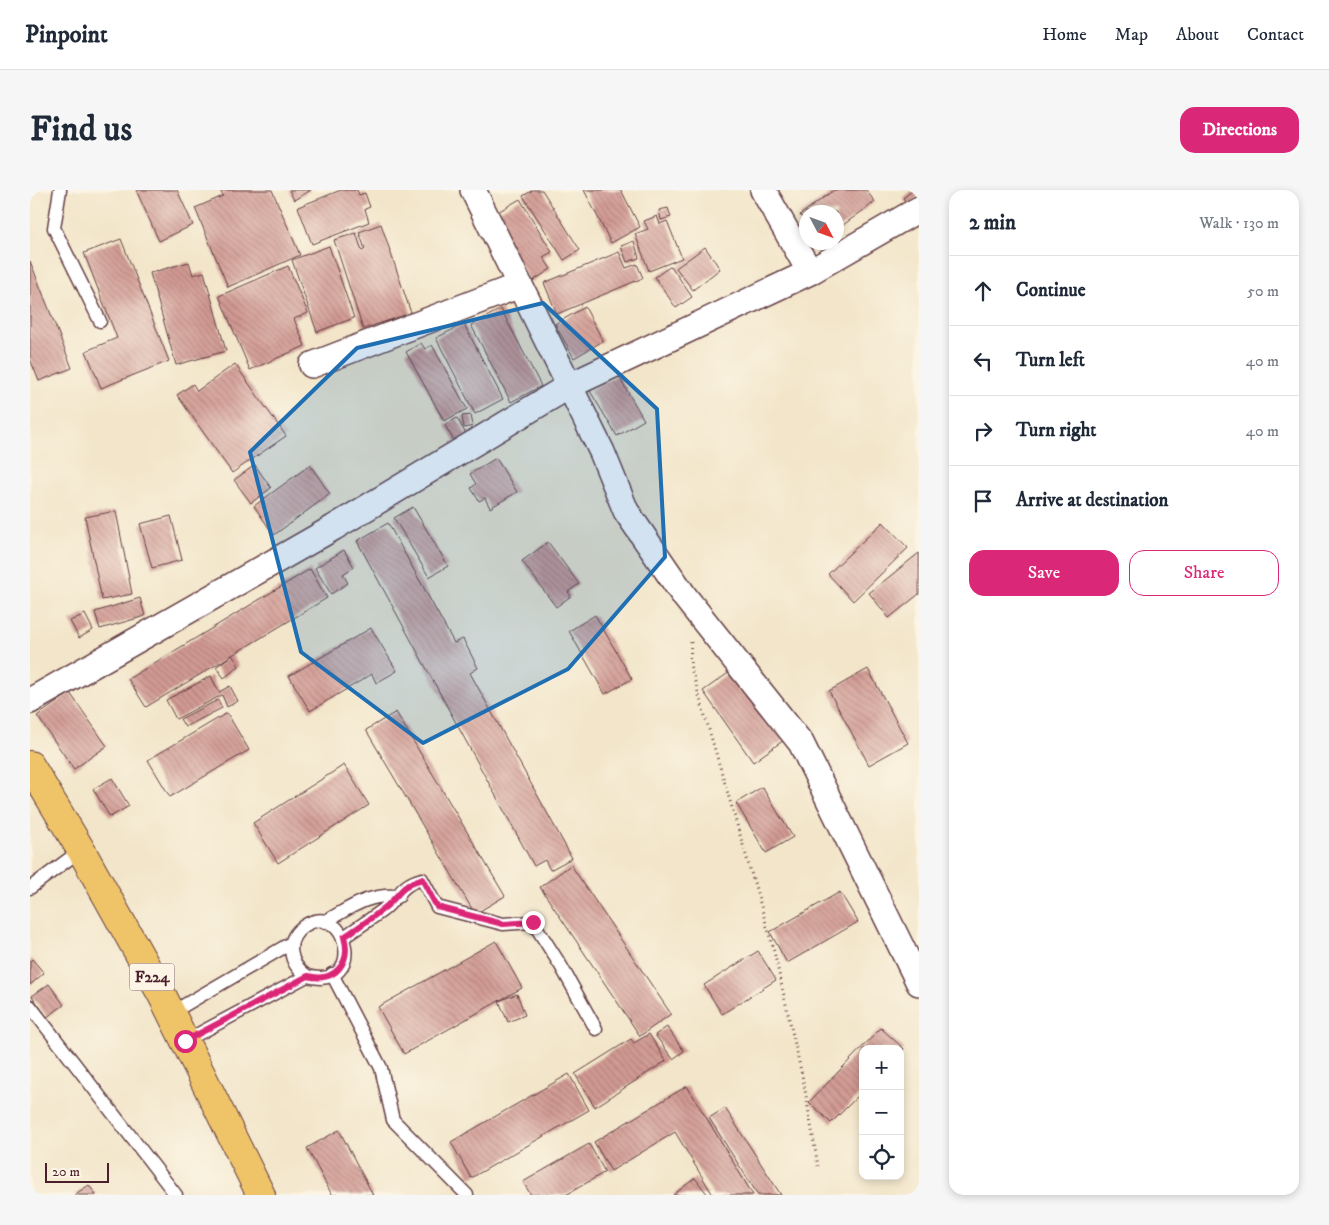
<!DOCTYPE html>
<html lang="en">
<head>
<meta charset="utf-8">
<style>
  :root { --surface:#fff; --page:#f6f6f7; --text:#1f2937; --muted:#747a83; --line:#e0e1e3; --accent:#db2777 }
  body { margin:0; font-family:"IM FELL DW Pica",serif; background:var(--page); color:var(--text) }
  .controls { position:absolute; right:15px; bottom:15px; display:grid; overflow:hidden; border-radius:10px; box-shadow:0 2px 8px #0003 }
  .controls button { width:45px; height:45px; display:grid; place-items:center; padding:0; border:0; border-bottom:1px solid var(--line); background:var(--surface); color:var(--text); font:25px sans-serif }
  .compass { position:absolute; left:769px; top:15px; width:45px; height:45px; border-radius:50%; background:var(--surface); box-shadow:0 2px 8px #0003; rotate:131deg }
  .scale { position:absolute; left:15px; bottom:12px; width:64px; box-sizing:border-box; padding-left:5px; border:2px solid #4a1f2b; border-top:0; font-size:14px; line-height:18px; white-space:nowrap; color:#4a1f2b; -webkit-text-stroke:4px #fcf5e5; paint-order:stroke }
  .stop { position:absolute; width:15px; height:15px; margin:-11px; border:4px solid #db2777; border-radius:50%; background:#fff }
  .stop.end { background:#db2777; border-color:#fff; box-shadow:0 1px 5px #0008 }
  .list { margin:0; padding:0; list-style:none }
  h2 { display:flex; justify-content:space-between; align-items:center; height:65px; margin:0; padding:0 20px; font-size:21px }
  h2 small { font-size:16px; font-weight:400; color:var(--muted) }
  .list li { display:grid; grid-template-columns:32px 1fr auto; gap:15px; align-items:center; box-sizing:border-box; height:70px; padding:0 20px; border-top:1px solid var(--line) }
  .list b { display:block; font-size:19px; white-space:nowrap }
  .list em { font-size:16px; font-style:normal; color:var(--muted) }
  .actions { display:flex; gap:10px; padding:15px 20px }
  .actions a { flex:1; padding:11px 0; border:1px solid var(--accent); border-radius:15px; text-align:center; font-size:18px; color:var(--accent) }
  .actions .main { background:var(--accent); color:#fff }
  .icon { flex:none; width:28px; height:28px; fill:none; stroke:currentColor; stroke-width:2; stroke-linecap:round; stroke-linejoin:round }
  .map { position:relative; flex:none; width:889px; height:1005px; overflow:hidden; border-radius:15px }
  header { display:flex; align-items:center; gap:30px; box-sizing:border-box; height:70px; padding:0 25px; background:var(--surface); border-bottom:1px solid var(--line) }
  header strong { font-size:24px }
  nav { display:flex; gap:28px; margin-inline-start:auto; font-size:18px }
  .intro { display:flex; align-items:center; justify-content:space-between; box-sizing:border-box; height:120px; padding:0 30px }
  h1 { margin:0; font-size:35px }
  .button { padding:12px 22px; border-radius:15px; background:var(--accent); color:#fff; font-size:18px; font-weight:700 }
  main { display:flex; gap:30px; padding:0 30px }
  aside { flex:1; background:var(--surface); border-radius:15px; box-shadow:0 2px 8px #0003 }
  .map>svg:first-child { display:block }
  .building { fill:url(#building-back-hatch) }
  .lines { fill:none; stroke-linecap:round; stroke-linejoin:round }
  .service-casing { stroke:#633d43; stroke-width:15 }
  .minor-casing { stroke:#633d43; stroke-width:28 }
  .primary-casing { stroke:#633d43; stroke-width:30 }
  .path { stroke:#633d43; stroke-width:3; stroke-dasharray:1 4; stroke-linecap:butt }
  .service { stroke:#fff; stroke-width:12 }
  .minor { stroke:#fff; stroke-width:25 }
  .primary { stroke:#efc469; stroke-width:28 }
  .route { stroke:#db2777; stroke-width:6 }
  .marked { fill:#1f6fb2; fill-opacity:0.2; stroke:#1f6fb2; stroke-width:4; stroke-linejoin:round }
  .labels { text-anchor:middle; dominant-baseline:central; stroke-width:4; stroke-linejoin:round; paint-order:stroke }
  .shield { fill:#fcf5e5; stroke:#7f5f63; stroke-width:1 }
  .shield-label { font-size:16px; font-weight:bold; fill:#4a1f2b }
</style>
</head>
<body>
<header>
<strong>Pinpoint</strong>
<nav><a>Home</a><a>Map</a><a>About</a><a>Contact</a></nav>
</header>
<div class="intro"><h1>Find us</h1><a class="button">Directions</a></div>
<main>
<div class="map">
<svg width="889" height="1005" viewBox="0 0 889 1005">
  <defs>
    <pattern id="building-back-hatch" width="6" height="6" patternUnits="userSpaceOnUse" patternTransform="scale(1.25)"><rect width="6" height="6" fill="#d19a93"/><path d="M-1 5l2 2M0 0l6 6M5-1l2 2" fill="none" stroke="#ac7d78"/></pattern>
  </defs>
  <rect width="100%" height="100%" fill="#fcf5e5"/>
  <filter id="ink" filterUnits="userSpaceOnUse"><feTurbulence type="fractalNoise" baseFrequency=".02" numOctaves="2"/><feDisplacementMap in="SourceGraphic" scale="10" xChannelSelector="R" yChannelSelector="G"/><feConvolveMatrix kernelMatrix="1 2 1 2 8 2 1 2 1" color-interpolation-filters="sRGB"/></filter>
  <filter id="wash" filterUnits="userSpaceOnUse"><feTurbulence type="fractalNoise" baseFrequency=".0096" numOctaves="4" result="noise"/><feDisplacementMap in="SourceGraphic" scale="20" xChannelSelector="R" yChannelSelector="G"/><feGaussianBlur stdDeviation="1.12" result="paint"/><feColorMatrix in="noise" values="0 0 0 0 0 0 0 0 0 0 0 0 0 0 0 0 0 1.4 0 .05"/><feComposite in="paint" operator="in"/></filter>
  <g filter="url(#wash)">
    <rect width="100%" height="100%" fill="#f2e5c9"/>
    <g id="blocks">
      <path class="building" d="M106,0H147L163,35L129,51Z
        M190,0H242L270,65L198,97L165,18L193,6Z
        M259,0H281L264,10Z
        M311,0H327L329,5L335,3L340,17L335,19L339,32L282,54L268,17Z
        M503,0H512L550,60L534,70L493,6Z
        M554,0H591L610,37L581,53Z
        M804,0H836L845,12L806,40V22H776V33L770,25Z
        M883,0H889V6L878,15L873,8Z
        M490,9L522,62L513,67L521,79L501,92L461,26Z
        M638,18L641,27L631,30L629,20Z
        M627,26L630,34L637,31L652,68L619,81L605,44L618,39L614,31Z
        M351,34L381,123L333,139L304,50L326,43L332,61L335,59L329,42Z
        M91,49L139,171L71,198L56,161L87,148L54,63Z
        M604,51L609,68L597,72L591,56Z
        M299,56L324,128L287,142L262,70Z
        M675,57L690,79L663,100L646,78Z
        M589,62L596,78L607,74L613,88L527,124L514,93Z
        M0,71L42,178L9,191L0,169Z
        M159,72L163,85L174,82L196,161L146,175L120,83Z
        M258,76L278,123L264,129L275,156L220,180L189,106Z
        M641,76L662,107L646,118L625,87Z
        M555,117L573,151L544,168L525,134Z
        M471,119L511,196L481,212L441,135Z
        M434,134L473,209L445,224L406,148Z
        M391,153L395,159L402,155L437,219L414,231L376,162Z
        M205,174L256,246L202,283L147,205L163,194L167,201Z
        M588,185L614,230L587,246L560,201Z
        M441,225L443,236L434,238L432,226Z
        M427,228L437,246L425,253L415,235Z
        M466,268L487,302L460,318L455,308L449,311L441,298L446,294L440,284Z
        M225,275L241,298L221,313L204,290Z
        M280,275L300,304L244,345L224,316Z
        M383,317L418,376L399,387L364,328Z
        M86,321L102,404L72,410L55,327Z
        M141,326L152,370L122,378L110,334Z
        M853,332L878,358L823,411L798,384Z
        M358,333L424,453L433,449L448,478L440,483L542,668L520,680L515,670L504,676L327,351Z
        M518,352L549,394L538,402L541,406L526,417L492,371Z
        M314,360L324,377L313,384L318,393L301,404L285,378Z
        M889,363V404L859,428L839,403Z
        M280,379L297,408L116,517L98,489Z
        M110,408L115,426L70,439L65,422Z
        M55,424L63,440L49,448L40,431Z
        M565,425L602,489L575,504L539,441Z
        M341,438L367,481L346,493L342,484L280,521L259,486Z
        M202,465L209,476L194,488L186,477Z
        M704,479L754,550L723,572L673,501Z
        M838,479L878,553L839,575L799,501Z
        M181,486L189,502L200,496L208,511L197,517L192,505L146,529L136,510Z
        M40,503L77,556L44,579L7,526Z
        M188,510L192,518L155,537L150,529Z
        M366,522L475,706L445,724L336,540Z
        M197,523L219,560L140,607L118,570Z
        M314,575L339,615L248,673L223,633Z
        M82,588L99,616L80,627L63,599Z
        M732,597L763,647L736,663L706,613Z
        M541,675L641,824L610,846L510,697Z
        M810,702L828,732L757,773L740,742Z
        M466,751L492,798L374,864L348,817Z
        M728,761L746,790L692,824L674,795Z
        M2,769L14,783L0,795V771Z
        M19,794L34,815L17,827L2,806Z
        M487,804L495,825L478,832L469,811Z
        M637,837L654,861L643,869L625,845Z
        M851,838L874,859L870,863V859H833V901L801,933L779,912Z
        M619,844L636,871L565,917L545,884L601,849L604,853Z
        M539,884L559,920L441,988L421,952Z
        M657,896L723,1005H683L645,942L581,981L564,952Z
        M695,918L751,1005H728L679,928Z
        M309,940L343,1005H302L277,958Z
        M559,954L575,982L536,1005H501L493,992Z
        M665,988L678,1005H643Z
        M59,995L66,1005H44Z"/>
    </g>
  </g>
  <g filter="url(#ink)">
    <use href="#blocks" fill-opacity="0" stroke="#633d43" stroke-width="1"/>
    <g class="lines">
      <g class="service-casing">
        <path id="service" d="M30,0L24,38L70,131
          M0,698L51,660
          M294,732C320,718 338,703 369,706
          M314,747C327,738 341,729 353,720C369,707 371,694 392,689L407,717L473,734L503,732L531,776L566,839
          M302,784L351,878L363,930L437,1005
          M0,816L146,1005
          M141,823L261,753
          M155,851L277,786C339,802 317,707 274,736C254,750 259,774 277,786"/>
      </g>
      <g class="minor-casing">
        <path id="minor" d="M443,0L572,262L596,321L655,407L771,553L889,793
          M733,0L780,82
          M282,175L490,95
          M0,511L303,338L539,196L780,82L889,19"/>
      </g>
      <g class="primary-casing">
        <path id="primary" d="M0,575L51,660L133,807L231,1005"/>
      </g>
      <path class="path" d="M661,452L660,475L743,757L774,894L788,976"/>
      <use href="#service" class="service"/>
      <use href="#minor" class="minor"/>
      <use href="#primary" class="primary"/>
    </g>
  </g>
  <g class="lines" filter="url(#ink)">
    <path class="route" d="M155,851L278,786C304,793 322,773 314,747C327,738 341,729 353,719C369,707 371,694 392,689L407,717L473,734L503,732"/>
  </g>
  <path class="marked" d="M513,113L627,219L635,367L538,479L393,553L271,462L220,262L327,158Z"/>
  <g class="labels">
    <rect class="shield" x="99.5" y="773.5" width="45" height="27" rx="4"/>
    <g class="shield-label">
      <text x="122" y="787">F224</text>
    </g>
  </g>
</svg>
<div class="controls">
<button>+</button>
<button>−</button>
<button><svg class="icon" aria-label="locate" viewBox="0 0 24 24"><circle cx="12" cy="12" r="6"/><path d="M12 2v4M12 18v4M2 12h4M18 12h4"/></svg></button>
</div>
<svg class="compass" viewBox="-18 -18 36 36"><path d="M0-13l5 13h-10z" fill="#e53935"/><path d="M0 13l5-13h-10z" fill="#747a83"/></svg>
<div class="scale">20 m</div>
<div class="stop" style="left:155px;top:851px"></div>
<div class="stop end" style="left:503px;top:732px"></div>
</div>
<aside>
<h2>2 min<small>Walk · 130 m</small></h2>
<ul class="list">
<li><svg class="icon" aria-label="ahead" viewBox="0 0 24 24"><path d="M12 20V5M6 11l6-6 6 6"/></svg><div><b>Continue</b></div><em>50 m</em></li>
<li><svg class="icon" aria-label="left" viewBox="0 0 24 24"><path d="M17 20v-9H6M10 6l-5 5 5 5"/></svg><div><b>Turn left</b></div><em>40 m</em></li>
<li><svg class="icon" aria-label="right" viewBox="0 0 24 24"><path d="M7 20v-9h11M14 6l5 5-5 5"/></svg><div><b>Turn right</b></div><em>40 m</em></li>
<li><svg class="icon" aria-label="arrive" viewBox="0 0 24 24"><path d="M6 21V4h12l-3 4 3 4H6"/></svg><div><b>Arrive at destination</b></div></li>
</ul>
<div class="actions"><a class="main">Save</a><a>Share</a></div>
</aside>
</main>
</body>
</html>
